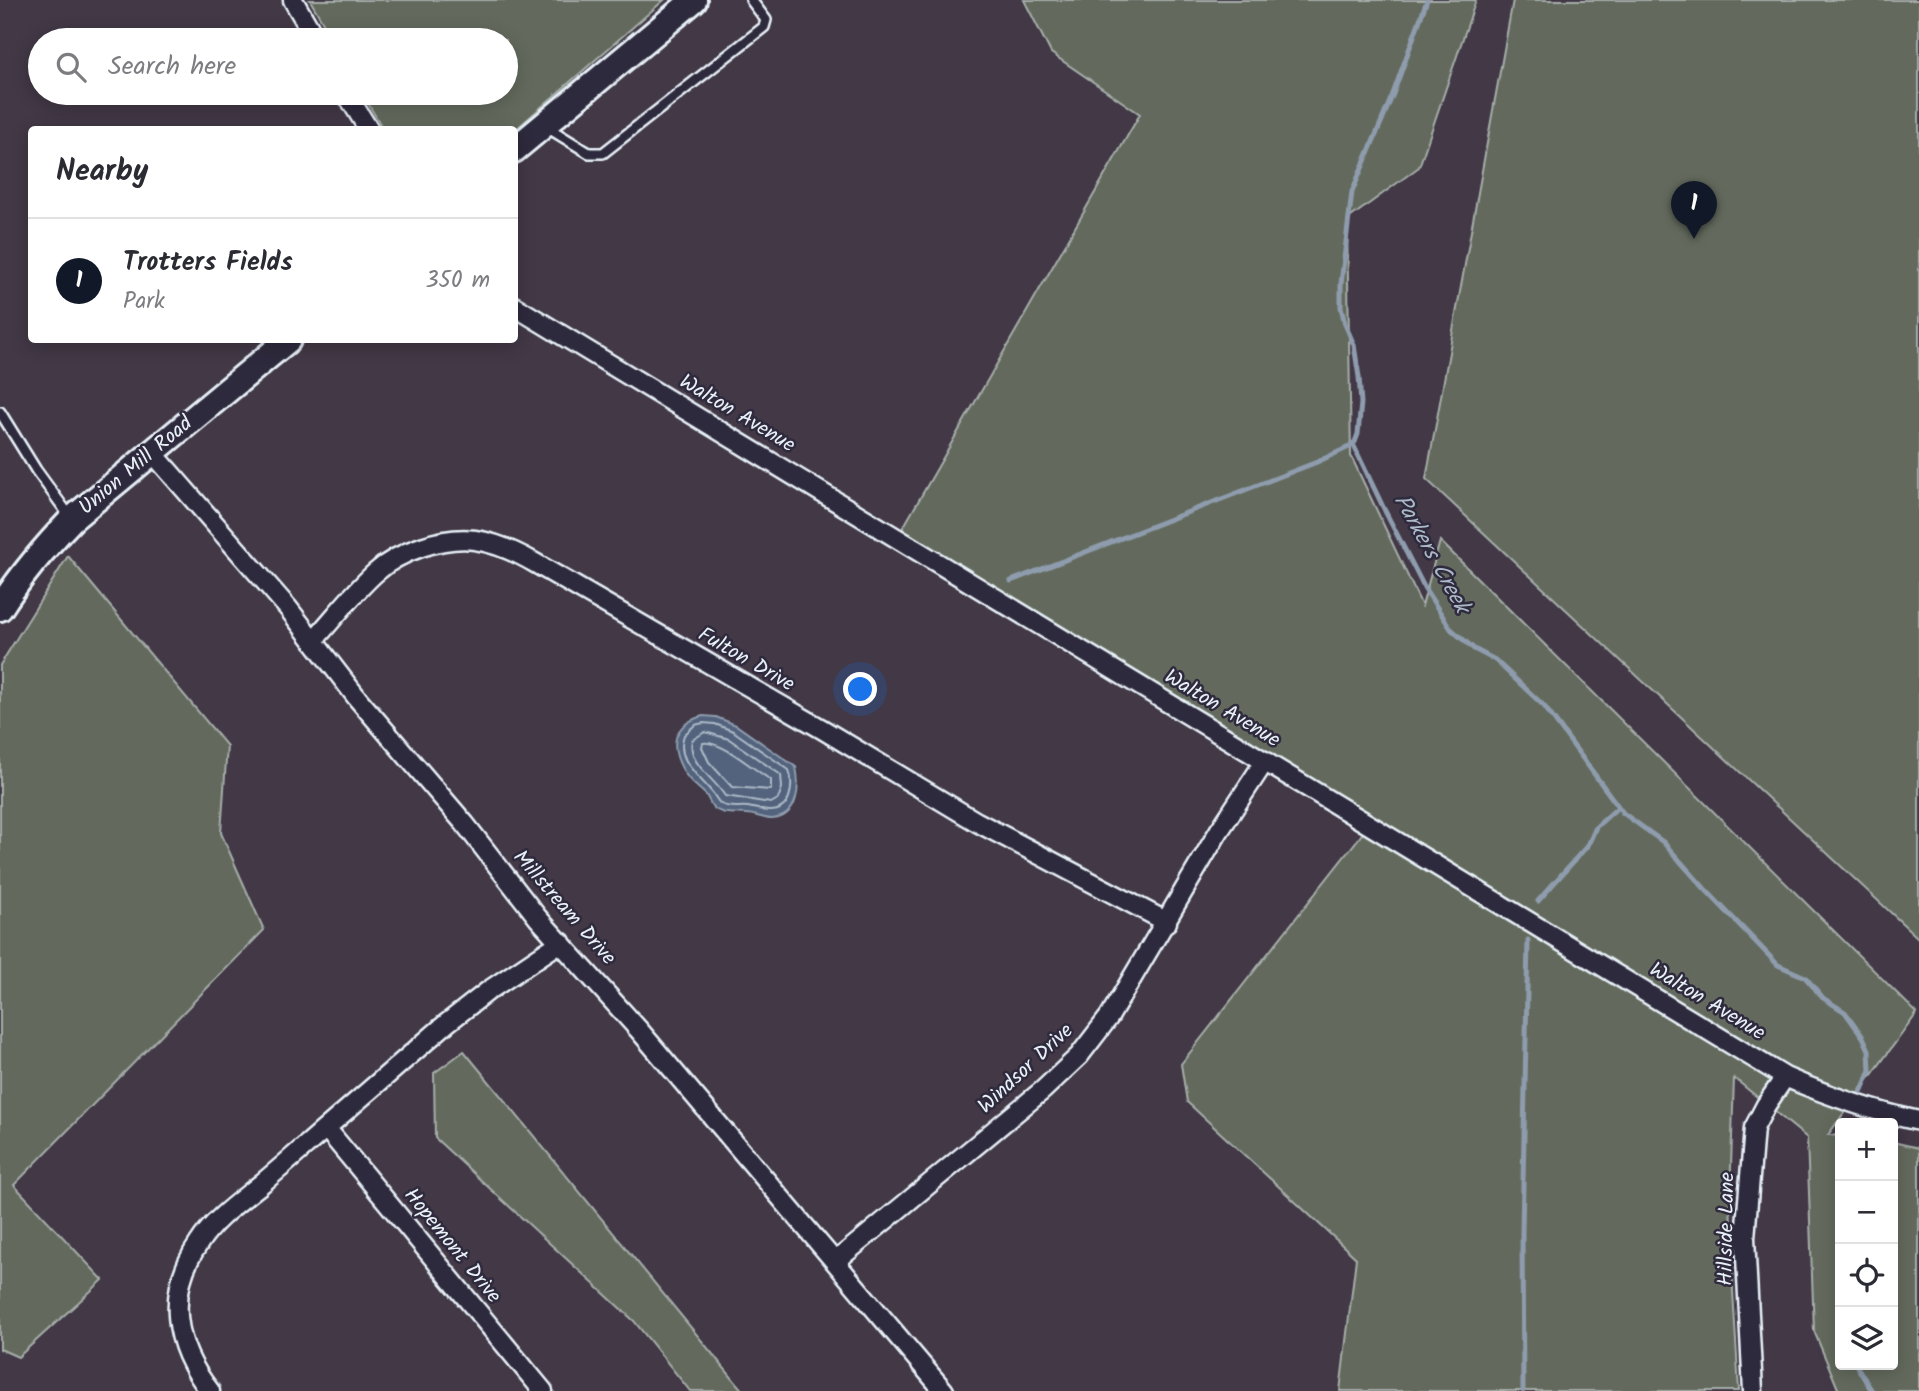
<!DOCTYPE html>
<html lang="en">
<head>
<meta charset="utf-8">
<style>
  :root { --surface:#fff; --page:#f7f7f7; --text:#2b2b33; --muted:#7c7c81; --line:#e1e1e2; --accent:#111827 }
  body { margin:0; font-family:Kalam,sans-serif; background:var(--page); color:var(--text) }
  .controls { position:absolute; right:21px; bottom:21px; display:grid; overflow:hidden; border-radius:7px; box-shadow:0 4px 18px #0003 }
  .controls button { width:63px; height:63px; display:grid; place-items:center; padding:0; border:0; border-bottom:2px solid var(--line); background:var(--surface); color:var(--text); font:35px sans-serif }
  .you { position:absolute; left:861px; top:690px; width:24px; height:24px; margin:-18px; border:5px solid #fff; border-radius:50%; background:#1a73e8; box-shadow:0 0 0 10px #1a73e833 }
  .badge { display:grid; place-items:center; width:46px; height:46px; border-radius:50%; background:var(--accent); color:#fff; font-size:23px; font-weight:700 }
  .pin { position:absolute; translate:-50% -58px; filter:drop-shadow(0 2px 4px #0008) }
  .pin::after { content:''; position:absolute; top:37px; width:24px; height:21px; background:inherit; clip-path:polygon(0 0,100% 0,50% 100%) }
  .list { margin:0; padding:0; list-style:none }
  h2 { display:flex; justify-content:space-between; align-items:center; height:91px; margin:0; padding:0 28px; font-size:30px }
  h2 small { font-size:23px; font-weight:400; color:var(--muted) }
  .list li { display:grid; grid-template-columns:46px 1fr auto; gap:21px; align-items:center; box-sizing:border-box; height:126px; padding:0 28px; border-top:2px solid var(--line) }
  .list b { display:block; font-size:26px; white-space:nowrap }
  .list p { margin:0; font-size:23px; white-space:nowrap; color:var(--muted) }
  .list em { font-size:23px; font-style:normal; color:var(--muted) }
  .icon { flex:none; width:38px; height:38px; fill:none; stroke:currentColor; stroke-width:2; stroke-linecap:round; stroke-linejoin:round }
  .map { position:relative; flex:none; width:1919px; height:1391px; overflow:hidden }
  .search { position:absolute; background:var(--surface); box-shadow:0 4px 18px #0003; left:28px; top:28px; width:490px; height:77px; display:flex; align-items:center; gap:18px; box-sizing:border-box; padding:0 24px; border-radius:38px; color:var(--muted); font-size:26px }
  .panel { position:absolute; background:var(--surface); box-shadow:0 4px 18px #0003; left:28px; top:126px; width:490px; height:217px; border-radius:7px }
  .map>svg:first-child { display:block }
  .green { fill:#646a5d; stroke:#a6aeaa; stroke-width:2 }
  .water { fill:#52647d; stroke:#8e9cae; stroke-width:2 }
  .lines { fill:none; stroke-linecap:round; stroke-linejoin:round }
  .shore { stroke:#acb9c7; stroke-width:2 }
  .stream { stroke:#8e9cae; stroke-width:5 }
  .lane-casing { stroke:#e8f1f8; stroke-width:14 }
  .street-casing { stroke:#e8f1f8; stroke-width:23 }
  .secondary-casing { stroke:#e8f1f8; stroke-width:30 }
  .lane { stroke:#2f2a3d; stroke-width:9 }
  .street { stroke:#2f2a3d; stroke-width:18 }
  .secondary { stroke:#2f2a3d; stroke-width:24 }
  .labels { text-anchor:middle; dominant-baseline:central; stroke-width:5; stroke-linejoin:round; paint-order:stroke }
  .street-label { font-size:21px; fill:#e8f1f8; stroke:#2f2a3d }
  .water-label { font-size:23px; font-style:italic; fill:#acb9c7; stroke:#2f2a3d }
</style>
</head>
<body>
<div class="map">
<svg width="1919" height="1391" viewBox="0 0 1919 1391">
  <rect width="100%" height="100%" fill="#423846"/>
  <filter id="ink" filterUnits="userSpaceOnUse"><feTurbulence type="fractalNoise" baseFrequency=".0143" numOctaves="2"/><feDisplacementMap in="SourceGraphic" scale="14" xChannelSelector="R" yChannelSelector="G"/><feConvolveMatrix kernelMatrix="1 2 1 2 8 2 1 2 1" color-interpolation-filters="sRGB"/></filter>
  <g filter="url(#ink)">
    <path class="green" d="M310,0H664L515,130L383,129L362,93H506V40H333Z
      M1024,0H1476L1419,167L1347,220L1351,456L1422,606L1440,541L1917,1013L1828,1135L1840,1136V1365H1893V1142L1919,1148V1391H1839L1814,1331L1807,1138L1734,1078L1730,1196L1733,1291L1739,1391H1340L1356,1258L1187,1102L1181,1064L1369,825L896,540L1140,114L1051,53Z
      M1513,0H1919V939L1426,479Z
      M68,556L227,746L221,833L264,930L14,1185L103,1280L18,1357L0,1349V665Z
      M464,1051L743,1391H690L634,1321L435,1138L434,1073Z"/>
    <path class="water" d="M703,716L716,717L736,725L796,767C800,786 799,817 772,819C763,819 755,814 746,814C735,813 722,815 714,808C710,805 709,798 705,794C699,788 691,783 686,775C669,749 670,725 703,716Z"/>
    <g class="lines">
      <path class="shore" d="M703,723L715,724L733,731L789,770C794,786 791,812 769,811C762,811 755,808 748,807C739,806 729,809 721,804C716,800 715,795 711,791C698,775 675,759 684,735L695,725Z
        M705,732L729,739L781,775L782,788L778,799L771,803L725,796C714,778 687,763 692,740Z
        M703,743C721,740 754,770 771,780V790L732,787L709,762L702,747Z"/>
      <path class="stream" d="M1353,444L1385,511L1425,589L1451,629L1474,649L1495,660L1544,706L1623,813L1663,842L1705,889L1778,965L1805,977L1823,998L1845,1012L1863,1037L1869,1050L1870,1072L1860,1094
        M1011,581L1317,462L1349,447L1355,442L1358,434L1361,403L1359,377L1354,345L1345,324L1341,307V284L1352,192L1393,94L1427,0
        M1538,901L1588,845L1596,827L1618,807
        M1857,1122V1123
        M1856,1365L1872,1391
        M1523,1391L1522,1232L1528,940"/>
      <g class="lane-casing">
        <path id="lane" d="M545,126L589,153H603L764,27L766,20L751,0
          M0,412L36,470L71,518"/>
      </g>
      <g class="street-casing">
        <path id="street" d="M293,0L316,40
          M346,93L369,130
          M514,306L1785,1077C1829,1096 1872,1111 1919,1121
          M153,453L288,608L358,699L465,824L538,918L639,1030L944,1391
          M313,641C334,618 353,593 375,573C399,551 443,536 475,540C497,543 516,552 535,563L822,729L977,822L1167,922
          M326,1128L447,1023L488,991L561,942
          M836,1261L1043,1090L1079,1056L1109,1017L1219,831L1265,761
          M210,1391C174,1346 165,1292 199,1243C214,1219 239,1202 261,1184C283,1166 304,1147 326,1128L543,1391
          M1753,1391L1745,1238L1754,1128L1766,1105L1785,1077"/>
      </g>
      <g class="secondary-casing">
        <path id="secondary" d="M514,150L694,0
          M0,608C21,575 45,547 72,519L288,340"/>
      </g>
      <use href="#lane" class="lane"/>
      <use href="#street" class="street"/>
      <use href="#secondary" class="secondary"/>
    </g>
  </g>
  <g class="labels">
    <g class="street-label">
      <text transform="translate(737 414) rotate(31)">Walton Avenue</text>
      <text transform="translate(136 466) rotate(-40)">Union Mill Road</text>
      <text transform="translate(746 660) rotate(30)">Fulton Drive</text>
      <text transform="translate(1222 709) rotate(31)">Walton Avenue</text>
      <text transform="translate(564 908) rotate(49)">Millstream Drive</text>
      <text transform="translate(1707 1002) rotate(31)">Walton Avenue</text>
      <text transform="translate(1026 1069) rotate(-43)">Windsor Drive</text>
      <text transform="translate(1727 1229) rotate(-89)">Hillside Lane</text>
      <text transform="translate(452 1246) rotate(51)">Hopemont Drive</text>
    </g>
    <g class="water-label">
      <text transform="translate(1431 554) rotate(61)">Parkers Creek</text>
    </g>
  </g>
</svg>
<div class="controls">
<button>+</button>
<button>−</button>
<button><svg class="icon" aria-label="locate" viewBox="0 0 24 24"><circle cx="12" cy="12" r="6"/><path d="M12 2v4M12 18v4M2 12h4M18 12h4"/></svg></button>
<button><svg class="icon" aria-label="layers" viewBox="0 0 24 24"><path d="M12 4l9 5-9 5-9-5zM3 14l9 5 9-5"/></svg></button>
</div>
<div class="you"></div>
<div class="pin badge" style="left:1694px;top:239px">1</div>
<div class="search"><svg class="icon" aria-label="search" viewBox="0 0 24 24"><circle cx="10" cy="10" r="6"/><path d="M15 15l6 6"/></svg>Search here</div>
<section class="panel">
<h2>Nearby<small></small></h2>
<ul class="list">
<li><span class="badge">1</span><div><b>Trotters Fields</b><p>Park</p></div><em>350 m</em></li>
</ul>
</section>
</div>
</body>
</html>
